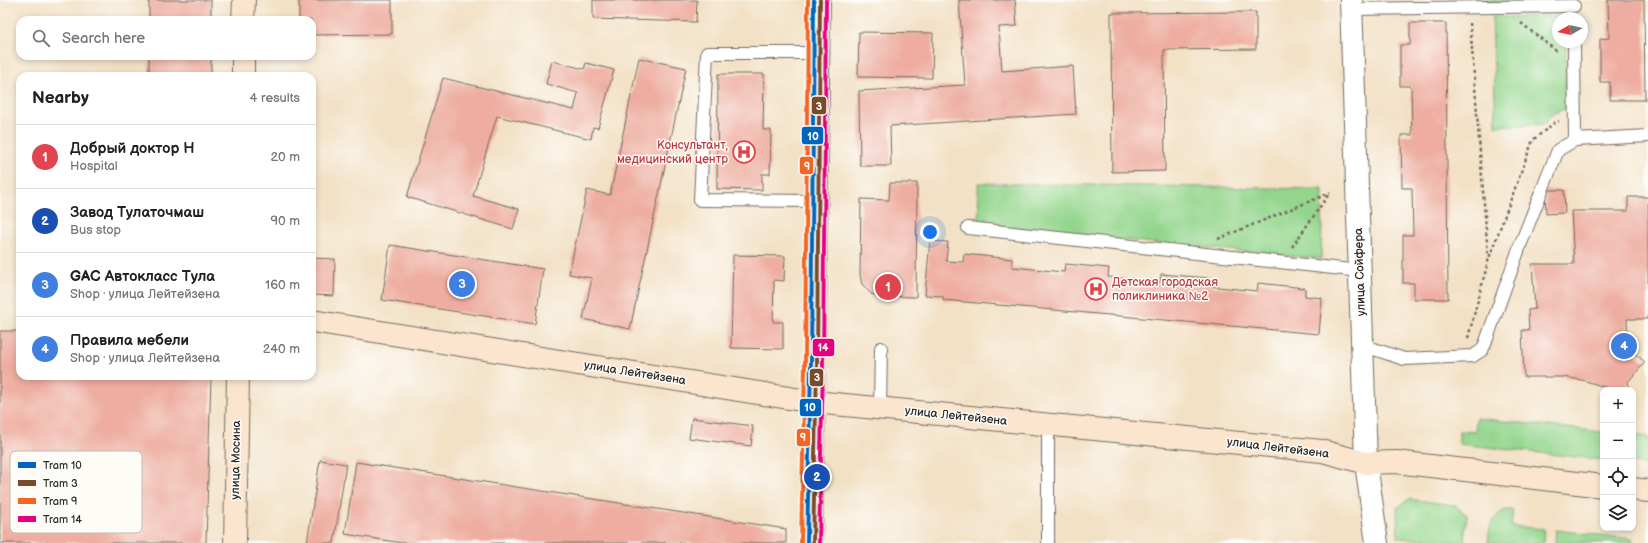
<!DOCTYPE html>
<html lang="en">
<head>
<meta charset="utf-8">
<style>
  :root { --surface:#fff; --page:#f2f2f2; --text:#222; --muted:#767676; --line:#e0e0e0; --accent:#0f766e }
  body { margin:0; font-family:"Balsamiq Sans",sans-serif; background:var(--page); color:var(--text) }
  .controls { position:absolute; right:12px; bottom:12px; display:grid; overflow:hidden; border-radius:8px; box-shadow:0 2px 6px #0003 }
  .controls button { width:36px; height:36px; display:grid; place-items:center; padding:0; border:0; border-bottom:1px solid var(--line); background:var(--surface); color:var(--text); font:20px sans-serif }
  .compass { position:absolute; left:1552px; top:12px; width:36px; height:36px; border-radius:50%; background:var(--surface); box-shadow:0 2px 6px #0003; rotate:261deg }
  .you { position:absolute; left:930px; top:232px; width:14px; height:14px; margin:-10px; border:3px solid #fff; border-radius:50%; background:#1a73e8; box-shadow:0 0 0 6px #1a73e833 }
  .badge { display:grid; place-items:center; width:26px; height:26px; border-radius:50%; background:var(--accent); color:#fff; font-size:13px; font-weight:700 }
  .pin { position:absolute; translate:-50% -50%; border:2px solid #fff; box-shadow:0 1px 4px #0006 }
  .list { margin:0; padding:0; list-style:none }
  h2 { display:flex; justify-content:space-between; align-items:center; height:52px; margin:0; padding:0 16px; font-size:17px }
  h2 small { font-size:13px; font-weight:400; color:var(--muted) }
  .list li { display:grid; grid-template-columns:26px 1fr auto; gap:12px; align-items:center; box-sizing:border-box; height:64px; padding:0 16px; border-top:1px solid var(--line) }
  .list b { display:block; font-size:15px; white-space:nowrap }
  .list p { margin:0; font-size:13px; white-space:nowrap; color:var(--muted) }
  .list em { font-size:13px; font-style:normal; color:var(--muted) }
  .icon { flex:none; width:22px; height:22px; fill:none; stroke:currentColor; stroke-width:2; stroke-linecap:round; stroke-linejoin:round }
  .map { position:relative; flex:none; width:1648px; height:543px; overflow:hidden }
  .search { position:absolute; background:var(--surface); box-shadow:0 2px 6px #0003; left:16px; top:16px; width:300px; height:44px; display:flex; align-items:center; gap:10px; box-sizing:border-box; padding:0 14px; border-radius:12px; color:var(--muted); font-size:15px }
  .panel { position:absolute; background:var(--surface); box-shadow:0 2px 6px #0003; left:16px; top:72px; width:300px; height:308px; border-radius:12px }
  .map>svg:first-child { display:block }
  .green { fill:#93d58c; stroke:#5f805c }
  .building { fill:#eeada0 }
  .lines { fill:none; stroke-linecap:round; stroke-linejoin:round }
  .lane-casing { stroke:#716b61; stroke-width:14 }
  .street-casing { stroke:#716b61; stroke-width:24 }
  .secondary-casing { stroke:#716b61; stroke-width:24 }
  .path { stroke:#716b61; stroke-width:2.5; stroke-dasharray:3 3; stroke-linecap:butt }
  .lane { stroke:#fff; stroke-width:12 }
  .street { stroke:#fff; stroke-width:22 }
  .secondary { stroke:#fbe5cf; stroke-width:22 }
  .tram-1-casing { stroke:#fdfcf7; stroke-width:7 }
  .tram-2-casing { stroke:#fdfcf7; stroke-width:7 }
  .tram-3-casing { stroke:#fdfcf7; stroke-width:7 }
  .tram-4-casing { stroke:#fdfcf7; stroke-width:7 }
  .tram-1 { stroke:#0065bd; stroke-width:4 }
  .tram-2 { stroke:#7a4b2a; stroke-width:4 }
  .tram-3 { stroke:#f26522; stroke-width:4 }
  .tram-4 { stroke:#e5007d; stroke-width:4 }
  .labels { text-anchor:middle; dominant-baseline:central; stroke-width:3; stroke-linejoin:round; paint-order:stroke }
  .health-label { font-size:12px; fill:#be3a42; stroke:#fdfcf7; text-anchor:end }
  .street-label { font-size:12px; fill:#2b2b2b; stroke:#fdfcf7 }
  .key { fill:#fdfcf7; stroke:#bebdba; stroke-width:1 }
  .key-label { font-size:11px; fill:#2b2b2b }
  .line-badge { stroke:#fdfcf7; stroke-width:1.5 }
  .badge-label { font-size:11px; text-anchor:middle; font-weight:bold; fill:#fff }
</style>
</head>
<body>
<div class="map">
<svg width="1648" height="543" viewBox="0 0 1648 543">
  <rect width="100%" height="100%" fill="#fdfcf7"/>
  <filter id="ink" filterUnits="userSpaceOnUse"><feTurbulence type="fractalNoise" baseFrequency=".025" numOctaves="2"/><feDisplacementMap in="SourceGraphic" scale="8" xChannelSelector="R" yChannelSelector="G"/><feConvolveMatrix kernelMatrix="1 2 1 2 8 2 1 2 1" color-interpolation-filters="sRGB"/></filter>
  <filter id="wash" filterUnits="userSpaceOnUse"><feTurbulence type="fractalNoise" baseFrequency=".012" numOctaves="4" result="noise"/><feDisplacementMap in="SourceGraphic" scale="16" xChannelSelector="R" yChannelSelector="G"/><feGaussianBlur stdDeviation="0.9" result="paint"/><feColorMatrix in="noise" values="0 0 0 0 0 0 0 0 0 0 0 0 0 0 0 0 0 1.4 0 .05"/><feComposite in="paint" operator="in"/></filter>
  <g filter="url(#wash)">
    <rect width="100%" height="100%" fill="#f3e1c6"/>
    <path class="green" d="M1447,0H1564V1L1447,5Z
      M1566,16V18H1558V42H1566L1565,109C1555,112 1550,115 1545,124L1496,126L1492,17Z
      M978,183L1323,189L1321,259L979,226Z
      M1476,418L1603,432V460L1459,444V431L1475,432Z
      M1633,435L1648,437V465L1633,463Z
      M1409,499L1454,505L1467,515L1464,543L1398,538L1397,508Z
      M1505,510H1513L1511,526L1544,529L1543,543H1488C1490,526 1489,520 1505,510Z
      M1556,530L1633,539L1632,543H1555Z"/>
    <g id="blocks">
      <path class="building" d="M149,0H211V20H149Z
        M299,0H392V34L312,35V20H299Z
        M593,0H697L696,22L593,19Z
        M959,0H1015L1017,26L999,27L1002,71L1073,66L1076,114L890,126L891,166H860L859,91L965,85Z
        M1608,0H1644L1645,100H1610V82H1600V39L1609,38Z
        M1256,12V49L1164,50L1165,171L1112,172L1111,13Z
        M1410,23H1446L1448,299H1414V283H1403V235H1413L1412,188H1402L1401,135H1412L1411,86H1400V45H1410Z
        M859,32L933,33L932,78L858,77Z
        M149,56H211V76H149Z
        M639,58L686,68L630,329L583,319L592,278L569,274L587,190L610,195Z
        M552,61L584,69L586,63L614,70L598,128L593,127L591,139L497,116L473,196L519,209L513,229L407,197L443,78L574,110L578,93L546,84Z
        M718,74H764L763,130H771L770,174H762V190L717,189Z
        M890,183H917L916,297L878,296L871,294L862,284L860,275L861,199L889,200Z
        M1545,190H1564L1565,213L1546,214Z
        M1628,197H1648V319H1627L1628,348L1645,362L1628,382L1629,387L1612,389L1582,380L1563,377H1524L1522,330H1529L1528,310L1535,309L1532,264H1574L1571,211H1628Z
        M930,241L948,242L946,261L963,262L964,254L1012,259V267L1064,272L1065,264L1109,268L1108,277L1160,282L1161,274L1209,278L1208,286L1257,291L1258,283L1305,288V296L1322,298L1319,334L943,300V296L925,295Z
        M390,245L543,269L535,324L382,300Z
        M733,255L785,256L784,281L774,280L773,322H783V349L731,348Z
        M312,258L335,259L334,296L312,295Z
        M0,331H20V376H211L206,543H0Z
        M692,418L753,426L751,446L689,438Z
        M320,460L346,464L334,543H307Z
        M356,462L786,529V543H402L345,534Z"/>
    </g>
  </g>
  <g filter="url(#ink)">
    <use href="#blocks" fill-opacity="0" stroke="#716b61" stroke-width="1"/>
    <g class="lines">
      <g class="lane-casing">
        <path id="lane" d="M1351,9L1574,6
          M1574,42L1575,140
          M817,201L700,200L707,53H819
          M968,228L1360,271
          M1362,345L1404,359L1473,356L1482,350L1485,344L1521,243L1558,150L1575,140L1648,136
          M880,409L881,348
          M1048,543V425"/>
      </g>
      <g class="street-casing">
        <path id="street" d="M1351,0L1366,463L1377,543
          M811,543L814,402L819,0"/>
      </g>
      <g class="secondary-casing">
        <path id="secondary" d="M243,20L244,0
          M243,76V56
          M312,321L814,402L1322,451L1366,463L1396,462L1603,486
          M1633,489L1648,491
          M235,543L238,376"/>
      </g>
      <path class="path" d="M1470,23L1488,255
        M1521,23L1558,52
        M1218,239L1330,193
        M1292,247L1329,194
        M1468,338L1489,258L1533,140L1554,123L1559,121"/>
      <use href="#lane" class="lane"/>
      <use href="#street" class="street"/>
      <use href="#secondary" class="secondary"/>
      <g class="tram-1-casing">
        <path id="tram-1" d="M807,543L811,366L814,0"/>
      </g>
      <g class="tram-2-casing">
        <path id="tram-2" d="M813,543L817,366L820,0"/>
      </g>
      <g class="tram-3-casing">
        <path id="tram-3" d="M801,543L805,366L808,0"/>
      </g>
      <g class="tram-4-casing">
        <path id="tram-4" d="M819,543L823,366L826,0"/>
      </g>
      <use href="#tram-1" class="tram-1"/>
      <use href="#tram-2" class="tram-2"/>
      <use href="#tram-3" class="tram-3"/>
      <use href="#tram-4" class="tram-4"/>
    </g>
  </g>
  <defs>
    <g id="hospital-ring" transform="scale(1.15)"><circle r="9.5" fill="#fdfcf7" stroke="#e0444e" stroke-width="1.5"/><path d="M-5-5h3v3.5h4V-5h3V5h-3V1.5h-4V5h-3Z" fill="#e0444e"/></g>
  </defs>
  <g fill-rule="evenodd">
    <use href="#hospital-ring" x="744" y="152"/>
    <use href="#hospital-ring" x="1096" y="289"/>
  </g>
  <g class="labels">
    <g class="health-label">
      <text x="728" y="145">Консультант,<tspan x="728" dy="14">медицинский центр</tspan></text>
      <text x="1112" y="282" text-anchor="start">Детская городская<tspan x="1112" dy="14">поликлиника №2</tspan></text>
    </g>
    <g class="street-label">
      <text transform="translate(1360 272) rotate(-92)">улица Сойфера</text>
      <text transform="translate(635 373) rotate(9)">улица Лейтейзена</text>
      <text transform="translate(956 416) rotate(6)">улица Лейтейзена</text>
      <text transform="translate(1278 448) rotate(7)">улица Лейтейзена</text>
      <text transform="translate(236 460) rotate(-89)">улица Мосина</text>
    </g>
  </g>
  <rect x="10" y="451" width="132" height="82" rx="6" class="key"/>
  <rect x="18" y="462" width="18" height="6" fill="#0065bd"/>
  <rect x="18" y="480" width="18" height="6" fill="#7a4b2a"/>
  <rect x="18" y="498" width="18" height="6" fill="#f26522"/>
  <rect x="18" y="516" width="18" height="6" fill="#e5007d"/>
  <g class="key-label">
    <text x="43" y="469">Tram 10</text>
    <text x="43" y="487">Tram 3</text>
    <text x="43" y="505">Tram 9</text>
    <text x="43" y="523">Tram 14</text>
  </g>
  <g class="line-badge">
    <rect x="811" y="96" width="16" height="19" rx="4" fill="#7a4b2a"/>
    <rect x="801" y="126" width="23" height="19" rx="4" fill="#0065bd"/>
    <rect x="799" y="156" width="15" height="19" rx="4" fill="#f26522"/>
    <rect x="812" y="338" width="23" height="19" rx="4" fill="#e5007d"/>
    <rect x="809" y="368" width="15" height="19" rx="4" fill="#7a4b2a"/>
    <rect x="799" y="398" width="23" height="19" rx="4" fill="#0065bd"/>
    <rect x="796" y="428" width="15" height="19" rx="4" fill="#f26522"/>
  </g>
  <g class="badge-label">
    <text x="819" y="110">3</text>
    <text x="813" y="140">10</text>
    <text x="807" y="170">9</text>
    <text x="823" y="351">14</text>
    <text x="817" y="381">3</text>
    <text x="810" y="411">10</text>
    <text x="803" y="441">9</text>
  </g>
</svg>
<div class="controls">
<button>+</button>
<button>−</button>
<button><svg class="icon" aria-label="locate" viewBox="0 0 24 24"><circle cx="12" cy="12" r="6"/><path d="M12 2v4M12 18v4M2 12h4M18 12h4"/></svg></button>
<button><svg class="icon" aria-label="layers" viewBox="0 0 24 24"><path d="M12 4l9 5-9 5-9-5zM3 14l9 5 9-5"/></svg></button>
</div>
<svg class="compass" viewBox="-18 -18 36 36"><path d="M0-13l5 13h-10z" fill="#e53935"/><path d="M0 13l5-13h-10z" fill="#767676"/></svg>
<div class="you"></div>
<div class="pin badge" style="left:888px;top:287px;background:#e0444e">1</div>
<div class="pin badge" style="left:817px;top:477px;background:#1a4fb4">2</div>
<div class="pin badge" style="left:462px;top:284px;background:#3f7fe0">3</div>
<div class="pin badge" style="left:1624px;top:346px;background:#3f7fe0">4</div>
<div class="search"><svg class="icon" aria-label="search" viewBox="0 0 24 24"><circle cx="10" cy="10" r="6"/><path d="M15 15l6 6"/></svg>Search here</div>
<section class="panel">
<h2>Nearby<small>4 results</small></h2>
<ul class="list">
<li><span class="badge" style="background:#e0444e">1</span><div><b>Добрый доктор Н</b><p>Hospital</p></div><em>20 m</em></li>
<li><span class="badge" style="background:#1a4fb4">2</span><div><b>Завод Тулаточмаш</b><p>Bus stop</p></div><em>90 m</em></li>
<li><span class="badge" style="background:#3f7fe0">3</span><div><b>GAC Автокласс Тула</b><p>Shop · улица Лейтейзена</p></div><em>160 m</em></li>
<li><span class="badge" style="background:#3f7fe0">4</span><div><b>Правила мебели</b><p>Shop · улица Лейтейзена</p></div><em>240 m</em></li>
</ul>
</section>
</div>
</body>
</html>
